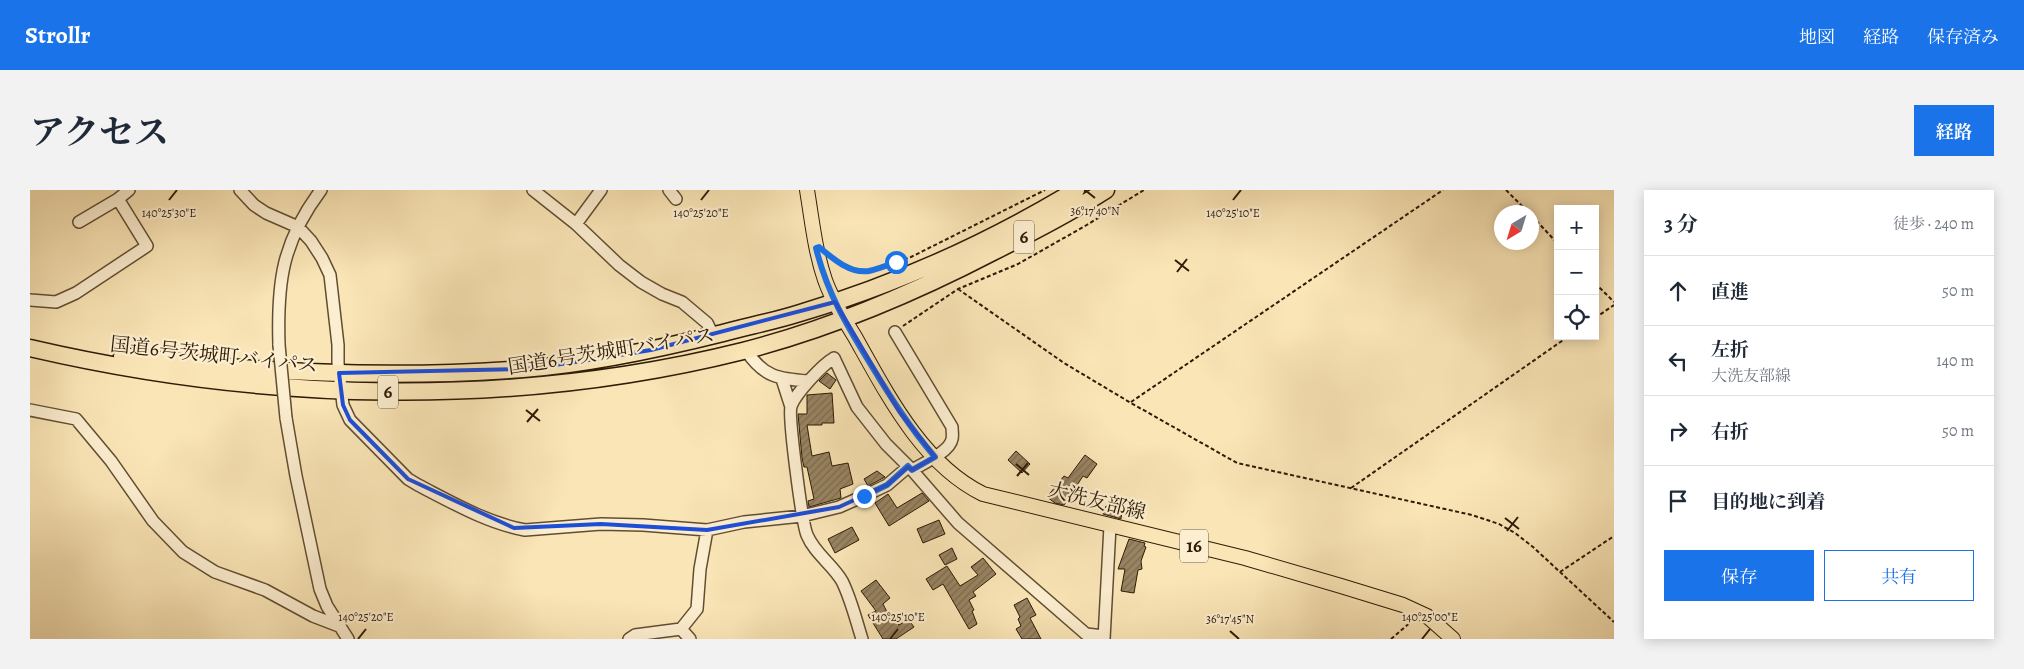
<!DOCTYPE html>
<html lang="ja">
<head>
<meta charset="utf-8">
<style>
  :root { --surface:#fff; --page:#f2f2f3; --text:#1f2937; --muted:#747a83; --line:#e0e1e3; --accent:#1a73e8 }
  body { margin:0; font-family:Alegreya,"Noto Serif JP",serif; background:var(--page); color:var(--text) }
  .controls { position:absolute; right:15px; top:15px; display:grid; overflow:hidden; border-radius:0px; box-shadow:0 2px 12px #0003 }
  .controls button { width:45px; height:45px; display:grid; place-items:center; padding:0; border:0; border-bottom:1px solid var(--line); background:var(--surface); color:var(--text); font:25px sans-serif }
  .compass { position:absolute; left:1464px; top:15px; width:45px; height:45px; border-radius:50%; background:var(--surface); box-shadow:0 2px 12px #0003; rotate:218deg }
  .stop { position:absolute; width:15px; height:15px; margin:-11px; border:4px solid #1a73e8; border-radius:50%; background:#fff }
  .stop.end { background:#1a73e8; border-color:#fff; box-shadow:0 1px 5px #0008 }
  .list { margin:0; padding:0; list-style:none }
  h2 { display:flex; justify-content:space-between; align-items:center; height:65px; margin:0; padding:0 20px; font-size:21px }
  h2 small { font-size:16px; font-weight:400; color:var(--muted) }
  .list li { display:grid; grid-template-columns:32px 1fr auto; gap:15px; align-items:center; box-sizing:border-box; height:70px; padding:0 20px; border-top:1px solid var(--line) }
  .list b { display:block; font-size:19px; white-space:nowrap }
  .list p { margin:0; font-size:16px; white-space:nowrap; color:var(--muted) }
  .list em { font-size:16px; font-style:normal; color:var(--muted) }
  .actions { display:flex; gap:10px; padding:15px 20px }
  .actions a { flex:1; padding:11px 0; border:1px solid var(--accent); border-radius:0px; text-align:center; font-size:18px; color:var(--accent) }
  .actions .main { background:var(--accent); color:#fff }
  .icon { flex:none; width:28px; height:28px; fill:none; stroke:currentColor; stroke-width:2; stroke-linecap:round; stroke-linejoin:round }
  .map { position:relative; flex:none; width:1584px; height:449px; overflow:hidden; border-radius:0px }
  header { display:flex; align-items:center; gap:30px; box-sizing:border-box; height:70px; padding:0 25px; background:var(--accent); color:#fff }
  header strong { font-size:24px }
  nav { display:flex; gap:28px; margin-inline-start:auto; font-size:18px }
  .intro { display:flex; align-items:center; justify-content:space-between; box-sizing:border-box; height:120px; padding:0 30px }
  h1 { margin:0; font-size:35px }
  .button { padding:12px 22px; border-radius:0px; background:var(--accent); color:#fff; font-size:18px; font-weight:700 }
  main { display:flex; gap:30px; padding:0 30px }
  aside { flex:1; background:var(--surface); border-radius:0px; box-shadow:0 2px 12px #0003 }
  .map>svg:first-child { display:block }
  .building { fill:url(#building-hatch); stroke:#2d1b06 }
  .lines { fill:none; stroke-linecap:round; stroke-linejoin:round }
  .minor-casing { stroke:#604e32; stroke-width:14 }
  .major-casing { stroke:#2d1b06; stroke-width:16 }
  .highway-casing { stroke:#2d1b06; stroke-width:19 }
  .path { stroke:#2d1b06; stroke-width:2; stroke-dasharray:4 2.5; stroke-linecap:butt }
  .minor { stroke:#fceed0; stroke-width:11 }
  .major { stroke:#fae5b6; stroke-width:14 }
  .highway { stroke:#fae5b6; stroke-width:16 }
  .minor-bridge-casing { stroke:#604e32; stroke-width:14; stroke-linecap:butt }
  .minor-bridge { stroke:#fceed0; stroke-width:11 }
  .route { stroke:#1a73e8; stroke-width:6 }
  .marked { fill:none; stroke:#1d4ed8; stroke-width:4; stroke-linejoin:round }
  .ticks { fill:none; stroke:#2d1b06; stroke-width:2 }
  .labels { text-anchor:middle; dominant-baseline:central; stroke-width:4.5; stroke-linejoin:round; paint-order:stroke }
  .shield { fill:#fceed0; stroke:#6b5a43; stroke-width:1 }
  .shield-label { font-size:19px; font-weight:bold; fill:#2d1b06 }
  .street-label { font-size:20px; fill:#2d1b06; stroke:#fceed0 }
  .ticks-label { font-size:12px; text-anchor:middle; fill:#2d1b06; stroke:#fceed0; stroke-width:4.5; stroke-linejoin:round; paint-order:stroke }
</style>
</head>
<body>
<header>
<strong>Strollr</strong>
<nav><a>地図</a><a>経路</a><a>保存済み</a></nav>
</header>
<div class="intro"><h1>アクセス</h1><a class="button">経路</a></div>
<main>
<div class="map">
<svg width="1584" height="449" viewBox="0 0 1584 449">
  <defs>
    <pattern id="building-hatch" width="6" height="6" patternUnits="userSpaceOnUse" patternTransform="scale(1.25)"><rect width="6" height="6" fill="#988462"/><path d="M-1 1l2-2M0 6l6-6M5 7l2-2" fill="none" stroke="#7c6b4f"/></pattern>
  </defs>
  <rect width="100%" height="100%" fill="#fae5b6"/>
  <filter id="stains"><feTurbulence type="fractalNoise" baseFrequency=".004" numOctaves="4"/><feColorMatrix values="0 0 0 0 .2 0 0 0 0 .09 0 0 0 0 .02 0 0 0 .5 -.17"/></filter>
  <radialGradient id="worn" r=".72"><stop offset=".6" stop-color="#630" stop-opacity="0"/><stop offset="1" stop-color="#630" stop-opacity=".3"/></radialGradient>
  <path class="building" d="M797,183L806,190L800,199L789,191Z
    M802,203L804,233H792V235H777L782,266L799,262L802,276L818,273L823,294L810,299L811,308L779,317L778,311L784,309L777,277H774L772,268L768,224H777V205Z
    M986,261L1000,274L992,283L978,270Z
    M1055,265L1067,274L1057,288L1053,286L1034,315L1025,313L1017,307L1034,286L1038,288Z
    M847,281L855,287L838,296L834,289Z
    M892,303L899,311L859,336L845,313L858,304L867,318Z
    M1076,316L1092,320L1091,329L1073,324Z
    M909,330L915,344L893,353L887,339Z
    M822,337L829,350L805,363L798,349Z
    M1099,349L1115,353L1114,356L1116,357L1111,371L1112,379L1108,380L1104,403L1091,401L1095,379H1088Z
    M922,358L927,369L915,375L909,365Z
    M953,368L966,384L943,402L946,406L939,410L944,420L942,421L947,434L939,439L913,394L903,400L896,389L917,376L930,396L948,385L941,377Z
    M846,390L860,408L853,414L861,430L864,429L869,435L878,429L884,437L866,449H853L838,425L846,421L831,401Z
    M997,408L1006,425L1000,428L1011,449H992L986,439L991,436L988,429L990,427L984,415Z"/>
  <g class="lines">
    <g class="minor-casing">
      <path id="minor" d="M210,0L224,15L236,23L268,37L281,51L292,68L300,85L308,155V173L313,215L320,230L378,289L388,295C421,312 457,333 495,340L571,334L613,335L677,340L714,332L772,326L809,317L834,306L857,295L878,277
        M503,0L546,34L589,75L611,92L632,104L652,112L677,133L683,145
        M639,0L646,9
        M49,32L88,9L99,0
        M546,34L571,0
        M0,110L26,112L46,103L117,56L88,9
        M865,142L922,237C922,241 923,246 922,249C920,262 892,274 882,280
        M249,155C247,92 252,52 291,0
        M716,160C733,187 749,189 778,191
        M752,189L761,217
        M0,220L46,229L81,271L123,331L153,362L185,382L235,400L283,426L309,436
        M256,228L266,286L290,399L297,416L318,449
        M651,439L660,449
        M599,449L605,445L651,439L667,419L670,379L677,340
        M832,449C826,430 821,409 812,391C802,374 785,364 777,345C772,333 758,226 761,216C766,203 792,175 804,168L827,217L856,254L882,280L928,333L1056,444L1074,446
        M1074,449L1080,336"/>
    </g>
    <g class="major-casing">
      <path id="major" d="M777,0C782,30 785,61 795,90C802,110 814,129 825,147C857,204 892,274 953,304L1215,368L1311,396L1373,415L1397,426L1423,449"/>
    </g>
    <g class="highway-casing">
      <path id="highway" d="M0,158C232,212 481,219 713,161C799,139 884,103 963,62C1001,43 1040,23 1076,0
        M92,166C131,170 171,175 210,178C304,185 399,186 493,179C560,174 629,159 693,143C719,136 745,131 770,123C867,94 960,52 1046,0"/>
    </g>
    <path class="path" d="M1476,0L1498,22
      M1502,26L1528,54
      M801,67L825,80L838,81L881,67L1015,0
      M1565,93L1584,112
      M928,99L1034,173L1101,213L1207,273L1442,325L1469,334L1485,343L1503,357L1584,432
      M1565,128L1584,115
      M873,136L928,99L988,74L1055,36L1114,0
      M1101,212L1413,0
      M1321,298L1539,146
      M1530,382L1584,346
      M1361,449L1382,431"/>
    <use href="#minor" class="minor"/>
    <use href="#major" class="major"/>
    <use href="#highway" class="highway"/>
    <g class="minor-bridge-casing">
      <path id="minor-bridge" d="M249,155L256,228"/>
    </g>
    <use href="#minor-bridge" class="minor-bridge"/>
  </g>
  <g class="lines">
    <path class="route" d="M834,306L857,295L878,276L882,280L905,267C880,238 861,208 841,175C817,136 797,103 786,58L789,57C802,68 820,84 839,81C848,79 858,75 866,72"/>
  </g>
  <path class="marked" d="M805,112L869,221L905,267L882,280L878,277L857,295L809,317L677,340L571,334L484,338L378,289L320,230L313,215L309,183L496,179L559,170L621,160Z"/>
  <path class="ticks" d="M1055,0L1065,8M139,10L147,0M671,10L679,0M1203,10L1211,0M1145,70L1159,81M1147,82L1157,69M496,220L510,231M497,232L508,219M986,274L999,285M987,286L998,273M1475,328L1489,339M1477,341L1488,327M1200,441L1209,449M328,449L336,439M860,449L868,439M1392,449L1400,439"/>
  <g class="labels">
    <g class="shield">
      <rect x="984" y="30.5" width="20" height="33" rx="4"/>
      <rect x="348" y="185.5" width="20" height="33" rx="4"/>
      <rect x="1150" y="339.5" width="28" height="33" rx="4"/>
    </g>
    <g class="shield-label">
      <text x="994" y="47">6</text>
      <text x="358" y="202">6</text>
      <text x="1164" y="356">16</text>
    </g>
    <g class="street-label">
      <text transform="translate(581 161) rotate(-9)">国道6号茨城町バイパス</text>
      <text transform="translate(184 165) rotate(6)">国道6号茨城町バイパス</text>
      <text transform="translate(1067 311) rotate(14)">大洗友部線</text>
    </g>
  </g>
  <g class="ticks-label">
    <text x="1065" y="25">36°17'40"N</text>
    <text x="139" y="27">140°25'30"E</text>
    <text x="671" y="27">140°25'20"E</text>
    <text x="1203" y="27">140°25'10"E</text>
    <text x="336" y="431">140°25'20"E</text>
    <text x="868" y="431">140°25'10"E</text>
    <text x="1400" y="431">140°25'00"E</text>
    <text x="1200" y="433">36°17'45"N</text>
  </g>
  <rect width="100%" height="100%" filter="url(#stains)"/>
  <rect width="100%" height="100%" fill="url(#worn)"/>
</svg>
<div class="controls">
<button>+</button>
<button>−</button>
<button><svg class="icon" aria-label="locate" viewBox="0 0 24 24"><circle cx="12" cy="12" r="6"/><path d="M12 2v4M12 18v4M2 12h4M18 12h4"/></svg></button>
</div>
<svg class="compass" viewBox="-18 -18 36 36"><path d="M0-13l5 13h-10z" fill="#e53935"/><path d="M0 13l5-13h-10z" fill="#747a83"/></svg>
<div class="stop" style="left:866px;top:72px"></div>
<div class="stop end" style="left:834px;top:306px"></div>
</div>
<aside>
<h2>3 分<small>徒歩 · 240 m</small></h2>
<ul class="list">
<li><svg class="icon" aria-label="ahead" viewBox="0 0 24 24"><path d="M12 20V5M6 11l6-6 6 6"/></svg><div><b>直進</b></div><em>50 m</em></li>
<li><svg class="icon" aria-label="left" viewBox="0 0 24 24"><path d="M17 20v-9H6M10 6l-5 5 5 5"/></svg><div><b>左折</b><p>大洗友部線</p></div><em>140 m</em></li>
<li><svg class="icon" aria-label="right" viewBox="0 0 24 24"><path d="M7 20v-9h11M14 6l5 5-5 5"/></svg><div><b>右折</b></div><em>50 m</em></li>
<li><svg class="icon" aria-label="arrive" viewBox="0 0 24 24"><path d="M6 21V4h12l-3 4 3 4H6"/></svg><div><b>目的地に到着</b></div></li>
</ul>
<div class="actions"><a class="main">保存</a><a>共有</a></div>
</aside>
</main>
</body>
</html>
